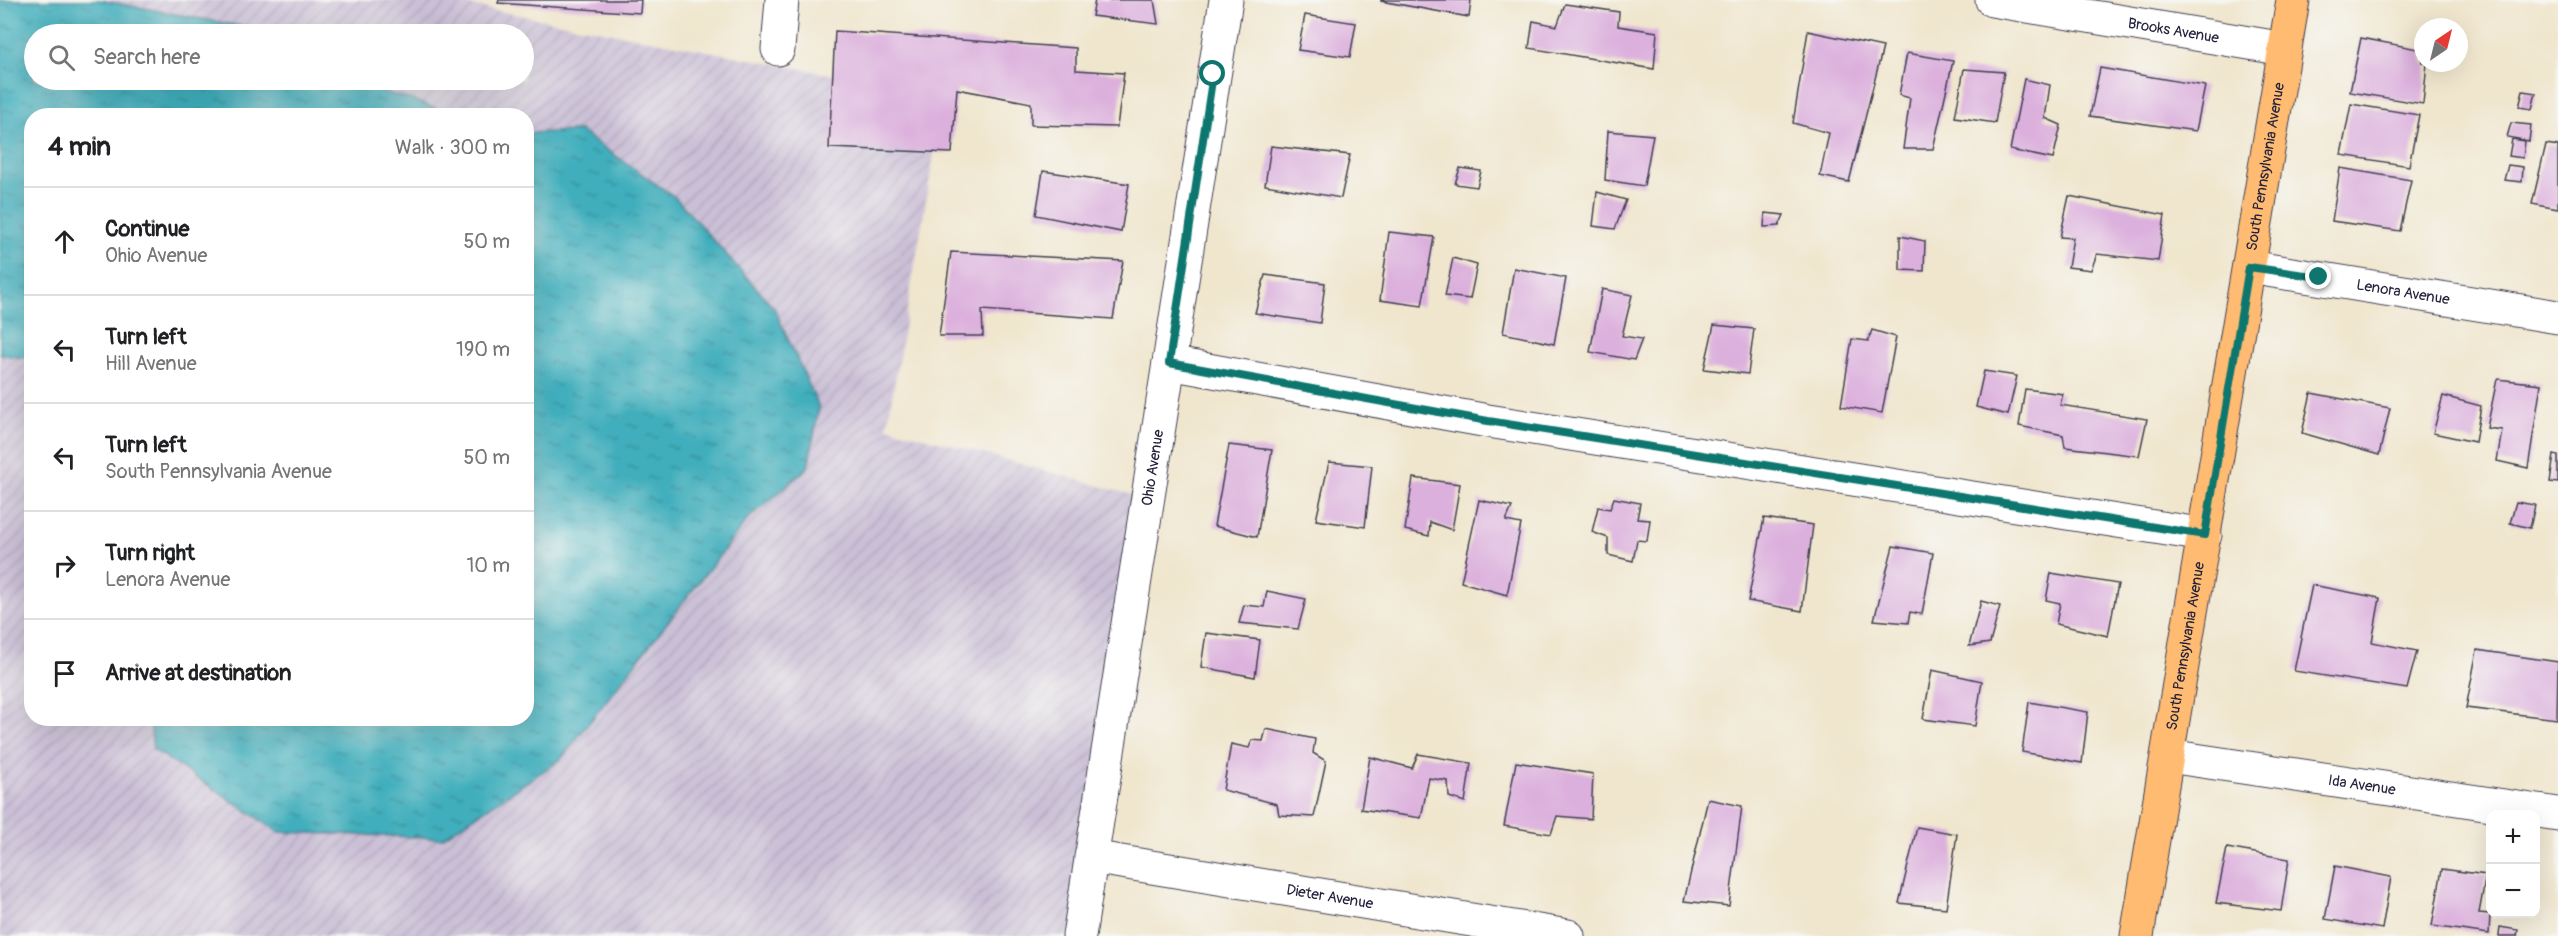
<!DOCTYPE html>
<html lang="en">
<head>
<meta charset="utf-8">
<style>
  :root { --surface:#fff; --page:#f6f6f6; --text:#202124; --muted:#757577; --line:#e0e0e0 }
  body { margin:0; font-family:Pangolin,sans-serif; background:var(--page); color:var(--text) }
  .controls { position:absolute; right:18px; bottom:18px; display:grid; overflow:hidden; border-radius:12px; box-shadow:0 6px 24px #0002 }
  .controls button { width:54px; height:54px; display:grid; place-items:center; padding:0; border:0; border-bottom:2px solid var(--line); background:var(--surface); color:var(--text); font:30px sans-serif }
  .compass { position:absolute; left:2414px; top:18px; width:54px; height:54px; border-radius:50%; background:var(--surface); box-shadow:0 6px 24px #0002; rotate:35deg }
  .stop { position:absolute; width:18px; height:18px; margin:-14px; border:4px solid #0f766e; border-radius:50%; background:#fff }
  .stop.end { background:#0f766e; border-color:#fff; box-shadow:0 2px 6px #0008 }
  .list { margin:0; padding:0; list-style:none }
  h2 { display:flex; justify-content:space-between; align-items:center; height:78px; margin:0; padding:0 24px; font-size:26px }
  h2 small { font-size:20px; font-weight:400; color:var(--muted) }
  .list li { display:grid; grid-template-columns:39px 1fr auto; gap:18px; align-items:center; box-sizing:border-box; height:108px; padding:0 24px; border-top:2px solid var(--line) }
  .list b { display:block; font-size:22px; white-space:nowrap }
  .list p { margin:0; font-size:20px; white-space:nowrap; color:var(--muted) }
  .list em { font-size:20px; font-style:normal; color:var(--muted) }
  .icon { flex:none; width:33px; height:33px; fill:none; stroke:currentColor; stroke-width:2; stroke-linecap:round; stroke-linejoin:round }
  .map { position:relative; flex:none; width:2558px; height:936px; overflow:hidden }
  .search { position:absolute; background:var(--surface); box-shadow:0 6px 24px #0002; left:24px; top:24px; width:510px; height:66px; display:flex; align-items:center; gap:15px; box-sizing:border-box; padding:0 21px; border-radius:33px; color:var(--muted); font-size:22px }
  .panel { position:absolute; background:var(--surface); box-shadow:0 6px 24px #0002; left:24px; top:108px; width:510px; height:618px; border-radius:24px }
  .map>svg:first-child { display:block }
  .industrial { fill:url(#industrial-furrows); fill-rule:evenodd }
  .water { fill:url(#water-ripples); stroke:#30687c; stroke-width:1.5 }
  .building { fill:#dcb0dd }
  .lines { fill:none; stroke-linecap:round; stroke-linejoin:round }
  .minor-casing { stroke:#413f51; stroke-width:35 }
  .major-casing { stroke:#413f51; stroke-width:35 }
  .minor { stroke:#fff; stroke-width:33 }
  .major { stroke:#ffbb71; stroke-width:33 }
  .route { stroke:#0f766e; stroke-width:8 }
  .labels { text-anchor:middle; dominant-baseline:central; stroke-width:5; stroke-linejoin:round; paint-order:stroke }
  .street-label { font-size:15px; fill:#22223b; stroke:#f6f6f2 }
</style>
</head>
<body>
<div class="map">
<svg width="2558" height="936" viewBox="0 0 2558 936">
  <defs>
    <pattern id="industrial-furrows" width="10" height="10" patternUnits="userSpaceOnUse" patternTransform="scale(1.5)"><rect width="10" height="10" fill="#cabfd6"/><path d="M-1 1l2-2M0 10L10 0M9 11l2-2" fill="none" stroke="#ada4b9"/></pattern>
    <pattern id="water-ripples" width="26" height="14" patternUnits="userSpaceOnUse" patternTransform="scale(1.5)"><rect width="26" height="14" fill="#3faebc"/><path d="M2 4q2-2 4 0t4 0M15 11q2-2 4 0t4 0" fill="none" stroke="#348d9a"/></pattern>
  </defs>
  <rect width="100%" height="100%" fill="#f6f6f2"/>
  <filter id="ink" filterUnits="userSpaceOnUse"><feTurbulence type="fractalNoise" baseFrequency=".0167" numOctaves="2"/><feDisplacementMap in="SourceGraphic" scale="12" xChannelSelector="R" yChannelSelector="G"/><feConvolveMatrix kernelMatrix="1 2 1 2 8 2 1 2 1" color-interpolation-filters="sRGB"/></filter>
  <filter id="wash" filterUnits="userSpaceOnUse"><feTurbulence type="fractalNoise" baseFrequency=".008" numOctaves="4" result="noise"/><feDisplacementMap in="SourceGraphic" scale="24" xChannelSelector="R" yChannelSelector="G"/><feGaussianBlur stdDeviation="1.35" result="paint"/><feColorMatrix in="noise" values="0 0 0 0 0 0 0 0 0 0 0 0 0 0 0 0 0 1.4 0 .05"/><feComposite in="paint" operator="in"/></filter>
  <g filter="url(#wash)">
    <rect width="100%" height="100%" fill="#f0e6ce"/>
    <path class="industrial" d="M0,0H440L944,96L887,427L1147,499L1078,936H0ZM34,34H524V80H34ZM32,116H526V718H32Z"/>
    <path class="water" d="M0,0H100L256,29L264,34H34V80H342L412,100L453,115L32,116L31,359L0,354Z
      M580,131L675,197L774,308L819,407L808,467L748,519L560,760L442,838L279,832L153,749L150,719L526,718L527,133Z"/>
    <g id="blocks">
      <path class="building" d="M499,0H641L640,13L498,3Z
        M1095,0H1154L1158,24L1092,16Z
        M1381,0H1471L1469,17L1381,1Z
        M1565,4L1619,12L1618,26L1657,32L1654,69L1529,48L1533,21L1557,26Z
        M1305,15L1356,23L1350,57L1298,50Z
        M835,31L1076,48V70L1124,73L1117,127L1031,125V103L957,89L952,153L829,148Z
        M1808,31L1883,47L1849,182L1820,176L1829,133L1793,123Z
        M2361,38L2423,50V63H2427L2423,104L2350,92Z
        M1907,53L1953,61L1933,149H1903L1910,98L1899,95Z
        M2100,68L2205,86L2196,131L2090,116Z
        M1964,69L2004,72L1995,123L1955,117Z
        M2024,79L2050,85L2045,118L2061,125L2053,159L2010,150Z
        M2523,91L2536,93L2532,109L2519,107Z
        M2351,104L2419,115L2409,166L2341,155Z
        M2511,123L2531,125L2529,141L2507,137Z
        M1608,131L1653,135L1644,186L1605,180Z
        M2512,139L2525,141L2523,158L2509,156Z
        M2546,144L2558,146V209L2532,204Z
        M1271,146L1350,155L1341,198L1265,185Z
        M2508,165L2523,167L2522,182L2504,180Z
        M1460,168L1481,171L1477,187L1455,184Z
        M2340,168L2411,180L2400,231L2332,221Z
        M1043,171L1129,184L1121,232L1036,215Z
        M1597,192L1626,200L1615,229L1593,226Z
        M2069,196L2165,215L2158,261L2097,254L2091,270L2068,267L2073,238L2060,237Z
        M1765,213L1784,215L1779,226L1764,227Z
        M1389,232L1434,237L1422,306L1380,300Z
        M1900,236L1925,241L1924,271L1900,270Z
        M951,252L1123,261L1113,319L982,310L983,336H939Z
        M1453,258L1477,265L1470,299L1445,296Z
        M1514,268L1566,278L1554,344L1503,333Z
        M1265,275L1325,283L1320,323L1255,313Z
        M1602,289L1632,295L1622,336L1642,339L1634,360L1590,352Z
        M1714,325L1754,329L1748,374L1704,369Z
        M1872,330L1896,337L1882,413L1841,406L1852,339L1868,341Z
        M1984,371L2017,376L2008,415L1976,407Z
        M2497,379L2541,384L2528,468L2497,461L2502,430L2487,428Z
        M2025,389L2063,394L2060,405L2147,419L2139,456L2065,447L2063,435L2019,426Z
        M2311,393L2390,408L2379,455L2302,433Z
        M2443,396L2481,406L2475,442L2433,433Z
        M1229,445L1272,450L1257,537L1214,526Z
        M2554,455L2558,456V483L2550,482Z
        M1329,462L1372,466L1365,527L1316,520Z
        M1413,478L1460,484L1452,530L1430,522L1429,536L1405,530Z
        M1614,498L1640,503L1637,519L1650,520L1647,541L1637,540L1633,561L1608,555V538L1592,532L1598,507L1610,509Z
        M1479,500L1512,507L1506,521L1521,524L1507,595L1461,582Z
        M2516,502L2535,505L2530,528L2510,523Z
        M1764,518L1813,525L1802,611L1748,601Z
        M1893,546L1933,553L1922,614L1910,612L1908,623L1874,620Z
        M2051,573L2118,584L2108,636L2056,624L2060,603L2046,600Z
        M2312,585L2380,598L2372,642L2417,651L2407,689L2294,671Z
        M1267,591L1306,599L1298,629L1239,623L1244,605L1264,607Z
        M1981,601L2000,606L1990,643L1969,646Z
        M1206,633L1260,640L1255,677L1201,667Z
        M2477,650L2558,662L2557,719L2466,708Z
        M1932,670L1982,681L1975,726L1923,719Z
        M2029,702L2088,712L2082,763L2022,752Z
        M1266,729L1315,739L1313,753L1326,761L1314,817L1279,815L1277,804L1223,790L1231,744L1249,748L1252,740L1263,741Z
        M1418,754L1471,763L1465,802L1449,797L1448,781L1429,778L1421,818L1361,809L1370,757L1412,768Z
        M1516,762L1593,774L1591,819L1557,816L1551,834L1504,826Z
        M1708,799L1742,806L1729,906L1684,901Z
        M1917,827L1957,834L1946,908L1899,903Z
        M2227,848L2289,859L2281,911L2216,903Z
        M2335,866L2391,877L2382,929L2325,919Z
        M2442,869L2486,875L2479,913L2490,914L2489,934L2432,926Z
        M2500,927L2518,930L2517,936H2499Z"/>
    </g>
  </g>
  <g filter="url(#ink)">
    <use href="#blocks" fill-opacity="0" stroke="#413f51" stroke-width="1.5"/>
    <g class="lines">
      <g class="minor-casing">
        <g id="minor">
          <path id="s1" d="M1992,0L2285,49"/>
          <path d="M778,49L782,0"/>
          <path id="s2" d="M2249,267L2558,317"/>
          <path d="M1169,363L1488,421L2205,535"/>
          <path id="s3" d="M2168,756L2558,814"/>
          <path id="s4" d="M1091,857L1568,936"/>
          <path id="s5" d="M1079,936L1226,0"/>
        </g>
      </g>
      <g class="major-casing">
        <g id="major">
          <path id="s6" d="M2137,936L2293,0"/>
        </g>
      </g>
      <use href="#minor" class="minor"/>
      <use href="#major" class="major"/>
    </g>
  </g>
  <g class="lines" filter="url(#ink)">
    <path class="route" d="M1213,74L1169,363L1488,421L2205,535L2249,267L2319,277"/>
  </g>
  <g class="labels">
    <g class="street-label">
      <text stroke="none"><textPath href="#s1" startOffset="184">Brooks Avenue</textPath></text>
      <text stroke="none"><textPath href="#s6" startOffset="780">South Pennsylvania Avenue</textPath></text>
      <text stroke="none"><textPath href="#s2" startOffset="156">Lenora Avenue</textPath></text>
      <text stroke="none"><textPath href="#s5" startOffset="474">Ohio Avenue</textPath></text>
      <text stroke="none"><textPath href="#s6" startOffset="294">South Pennsylvania Avenue</textPath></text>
      <text stroke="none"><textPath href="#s3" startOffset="196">Ida Avenue</textPath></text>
      <text stroke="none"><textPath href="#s4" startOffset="242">Dieter Avenue</textPath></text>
    </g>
  </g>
</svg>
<div class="controls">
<button>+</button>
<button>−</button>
</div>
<svg class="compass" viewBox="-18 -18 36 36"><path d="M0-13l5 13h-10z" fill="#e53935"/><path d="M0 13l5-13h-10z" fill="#757577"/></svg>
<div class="stop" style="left:1213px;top:74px"></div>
<div class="stop end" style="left:2319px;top:277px"></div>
<div class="search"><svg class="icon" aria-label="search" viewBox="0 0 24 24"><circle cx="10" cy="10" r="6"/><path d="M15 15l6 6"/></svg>Search here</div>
<section class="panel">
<h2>4 min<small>Walk · 300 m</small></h2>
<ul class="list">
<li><svg class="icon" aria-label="ahead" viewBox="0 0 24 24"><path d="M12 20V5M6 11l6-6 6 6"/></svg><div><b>Continue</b><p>Ohio Avenue</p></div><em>50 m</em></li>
<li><svg class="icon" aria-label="left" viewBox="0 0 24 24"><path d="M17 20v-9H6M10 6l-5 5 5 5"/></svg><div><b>Turn left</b><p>Hill Avenue</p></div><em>190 m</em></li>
<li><svg class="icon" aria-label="left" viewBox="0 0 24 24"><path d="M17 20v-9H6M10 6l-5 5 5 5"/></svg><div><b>Turn left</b><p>South Pennsylvania Avenue</p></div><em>50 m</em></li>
<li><svg class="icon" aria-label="right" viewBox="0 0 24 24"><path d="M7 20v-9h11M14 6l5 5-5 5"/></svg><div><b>Turn right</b><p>Lenora Avenue</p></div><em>10 m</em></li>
<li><svg class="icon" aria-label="arrive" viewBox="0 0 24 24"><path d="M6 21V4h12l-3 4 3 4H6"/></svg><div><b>Arrive at destination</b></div></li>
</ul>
</section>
</div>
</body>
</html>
